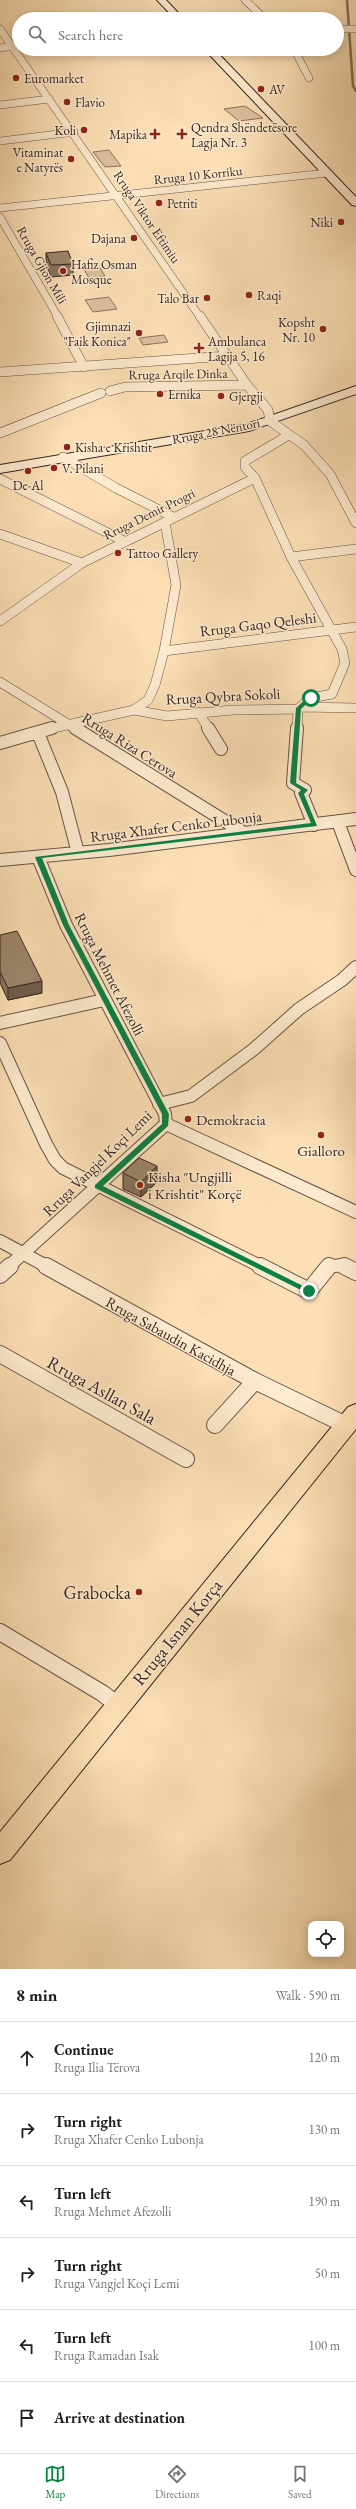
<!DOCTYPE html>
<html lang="en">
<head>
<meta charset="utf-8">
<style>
  :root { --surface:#fff; --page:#f6f6f6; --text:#202124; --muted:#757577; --line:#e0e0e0; --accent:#0b8043 }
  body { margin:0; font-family:"EB Garamond",serif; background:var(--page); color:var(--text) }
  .controls { position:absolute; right:12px; bottom:12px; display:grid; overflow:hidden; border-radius:8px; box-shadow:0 2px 10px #0003 }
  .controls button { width:36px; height:36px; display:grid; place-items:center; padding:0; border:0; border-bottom:1px solid var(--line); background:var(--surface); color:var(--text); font:20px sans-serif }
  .stop { position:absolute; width:12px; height:12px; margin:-9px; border:3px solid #0b8043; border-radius:50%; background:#fff }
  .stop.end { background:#0b8043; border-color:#fff; box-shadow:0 1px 4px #0008 }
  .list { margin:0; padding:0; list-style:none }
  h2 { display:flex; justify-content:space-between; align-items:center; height:52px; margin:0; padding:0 16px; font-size:17px }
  h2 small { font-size:13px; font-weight:400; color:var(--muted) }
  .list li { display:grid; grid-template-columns:26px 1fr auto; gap:12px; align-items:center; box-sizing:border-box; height:72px; padding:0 16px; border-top:1px solid var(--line) }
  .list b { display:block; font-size:15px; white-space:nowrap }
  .list p { margin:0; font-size:13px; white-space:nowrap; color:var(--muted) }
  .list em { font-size:13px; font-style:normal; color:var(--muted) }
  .icon { flex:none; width:22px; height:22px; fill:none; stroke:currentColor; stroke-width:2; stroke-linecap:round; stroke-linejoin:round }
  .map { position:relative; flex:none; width:356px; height:1969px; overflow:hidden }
  .search { position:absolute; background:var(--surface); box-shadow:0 2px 10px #0003; left:12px; right:12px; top:12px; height:44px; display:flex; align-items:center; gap:10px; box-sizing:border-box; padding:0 14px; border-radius:22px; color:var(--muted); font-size:15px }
  .sheet { height:484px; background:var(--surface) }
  nav { display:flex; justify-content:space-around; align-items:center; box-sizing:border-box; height:56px; border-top:1px solid var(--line); background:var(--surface); font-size:11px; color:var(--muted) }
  nav a { display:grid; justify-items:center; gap:2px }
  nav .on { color:var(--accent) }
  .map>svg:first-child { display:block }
  .green { fill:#dbbf9c; stroke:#89725e }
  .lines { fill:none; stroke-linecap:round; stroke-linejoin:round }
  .stream { stroke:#856f5a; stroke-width:2.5 }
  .street-far3-casing { stroke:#685444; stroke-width:8 }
  .street-far2-casing { stroke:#685444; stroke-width:10 }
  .street-far1-casing { stroke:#685444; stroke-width:14 }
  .street-casing { stroke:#685444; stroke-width:18 }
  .secondary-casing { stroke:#37251f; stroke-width:2 }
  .primary-casing { stroke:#37251f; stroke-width:2 }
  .street-far3 { stroke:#fdeacf; stroke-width:7 }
  .street-far2 { stroke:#fdeacf; stroke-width:9 }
  .street-far1 { stroke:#fdeacf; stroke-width:12 }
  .street { stroke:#fdeacf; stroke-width:16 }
  .secondary { fill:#fdeacf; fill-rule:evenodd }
  .primary { fill:#fcdfb5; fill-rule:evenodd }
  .wall { fill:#87735e; stroke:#37251f }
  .shaded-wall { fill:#6e5e4c; stroke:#37251f }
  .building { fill:#9d866d; stroke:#37251f }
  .route { fill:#0b8043 }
  .poi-dot { fill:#8f2418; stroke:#fdeacf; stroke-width:1.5 }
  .labels { text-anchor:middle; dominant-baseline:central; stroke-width:3; stroke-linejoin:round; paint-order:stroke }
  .far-poi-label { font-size:13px; fill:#37251f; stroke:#fdeacf; text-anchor:start }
  .far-street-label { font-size:13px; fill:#37251f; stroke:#fdeacf }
  .street-label { font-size:15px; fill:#37251f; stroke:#fdeacf }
  .poi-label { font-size:15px; fill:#37251f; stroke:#fdeacf; text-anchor:start }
  .near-street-label { font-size:18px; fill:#37251f; stroke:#fdeacf }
  .near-poi-label { font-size:18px; fill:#37251f; stroke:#fdeacf; text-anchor:end }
</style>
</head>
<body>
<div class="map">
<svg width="356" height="1969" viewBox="0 0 356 1969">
  <rect width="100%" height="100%" fill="#fcdfb5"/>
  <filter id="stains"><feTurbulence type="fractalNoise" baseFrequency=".005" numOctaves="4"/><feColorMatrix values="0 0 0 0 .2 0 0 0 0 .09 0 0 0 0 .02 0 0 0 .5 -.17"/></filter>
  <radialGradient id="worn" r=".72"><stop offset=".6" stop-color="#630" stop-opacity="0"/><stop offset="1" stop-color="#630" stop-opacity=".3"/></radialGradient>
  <path class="green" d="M245,106L263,118L239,121L224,109Z
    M109,150L121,166L105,167L93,152Z
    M97,263L105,276L89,278L81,264Z
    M109,297L117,309L93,312L85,300Z
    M164,335L168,342L143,345L139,338Z"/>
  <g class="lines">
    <path class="stream" d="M347,0L353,86L356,91"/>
    <g class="street-far3-casing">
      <path id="street-far3" d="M245,0L265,19
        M0,29L200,317
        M337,29H356
        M0,48L13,46
        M294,49L309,78
        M0,105L49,99
        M0,141L74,132
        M0,208L327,173
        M0,217L58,317"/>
    </g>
    <g class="street-far2-casing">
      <path id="street-far2" d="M57,316L84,367
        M200,316L247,385L268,410L270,421L304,445L330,474L356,523
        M0,372L227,356
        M110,391L125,387L247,385
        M0,433L101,393
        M63,457L116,488L173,517
        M0,479L124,541
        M0,534L82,563
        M291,557L356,549
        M0,621L82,563L255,478L245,467V461L289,435
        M164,651L356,627
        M0,682L76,729
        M302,707L356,708
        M134,710L167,716L233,710L298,709L311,698L332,694L345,663L342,649L291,557L255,478
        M198,712L209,729
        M49,729L134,710L148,700L155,685L164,651L176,585L165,522
        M297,729L298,709"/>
    </g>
    <g class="street-far1-casing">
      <path id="street-far1" d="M75,728L244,833
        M208,728L221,749
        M297,728L293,783L305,790L301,793L314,825
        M38,733L62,792L78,853
        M0,743L52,728
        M338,822L356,870
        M0,860L109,850L356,819
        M0,1023L104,1000
        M0,1043L46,1144L55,1160L63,1168L262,1267
        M159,1104L191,1096L254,1049L299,1009L342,980L356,967
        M166,1124L356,1212
        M0,1241L48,1267
        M8,1267L166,1124L165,1114L66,925L38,857
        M328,1267L341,1265L346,1267"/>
    </g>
    <g class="street-casing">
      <path id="street" d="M46,1266L255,1381L346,1425
        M260,1266L309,1291L329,1266
        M344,1266L356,1272
        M0,1275L10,1266
        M0,1354L186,1459
        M215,1425L255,1381
        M0,1632L102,1693L118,1705"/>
    </g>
    <g class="secondary-casing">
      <path id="secondary" d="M157,0H166L184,19H175Z
        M204,49H214L356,197V206L352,205Z
        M356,386V394L249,431L0,473V465L247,424Z"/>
    </g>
    <g class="primary-casing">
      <path id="primary" d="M356,1404V1429L10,1860L0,1864V1832L348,1407Z"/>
    </g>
    <use href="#street-far3" class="street-far3"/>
    <use href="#street-far2" class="street-far2"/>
    <use href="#street-far1" class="street-far1"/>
    <use href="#street" class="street"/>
    <use href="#secondary" class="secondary"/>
    <use href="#primary" class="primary"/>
  </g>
  <path class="wall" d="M46,253L73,264V275L51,277L46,265Z
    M0,935L42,993L8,1000L0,983Z
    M123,1173L157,1182L141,1197L123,1189Z"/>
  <path class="shaded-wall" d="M42,981V993L8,1000V988Z
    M157,1166V1182L141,1197V1182Z"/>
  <path class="building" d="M68,251L73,264L51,265L46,253Z
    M17,931L42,981L8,988L0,972V935Z
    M139,1158L157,1166L141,1182L123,1173Z"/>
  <path class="route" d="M309,696L313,698L301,709L296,783L308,790L304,794L317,826L42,858L69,925L169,1114L168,1126L103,1186L311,1290V1293L309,1294L95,1188V1185L162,1124V1114L63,925L35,857L311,823L298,793L301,790L290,783L296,708Z"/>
  <g class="poi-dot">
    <circle cx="16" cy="78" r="4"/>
    <circle cx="261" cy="89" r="4"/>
    <circle cx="67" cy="102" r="4"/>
    <circle cx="84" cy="130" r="4"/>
    <path d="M153 128h4v4h4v4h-4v4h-4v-4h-4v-4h4z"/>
    <path d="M180 128h4v4h4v4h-4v4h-4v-4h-4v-4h4z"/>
    <circle cx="71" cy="159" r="4"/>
    <circle cx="159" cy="203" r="4"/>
    <circle cx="341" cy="222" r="4"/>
    <circle cx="134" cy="238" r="4"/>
    <circle cx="63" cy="271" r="4"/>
    <circle cx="249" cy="295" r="4"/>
    <circle cx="207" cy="298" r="4"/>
    <circle cx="323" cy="329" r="4"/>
    <circle cx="139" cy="333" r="4"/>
    <path d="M197 342h4v4h4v4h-4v4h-4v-4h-4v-4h4z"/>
    <circle cx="160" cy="394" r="4"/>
    <circle cx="221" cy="396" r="4"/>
    <circle cx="67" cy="447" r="4"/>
    <circle cx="54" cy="468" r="4"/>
    <circle cx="28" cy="471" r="4"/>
    <circle cx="118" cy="553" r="4"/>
    <circle cx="188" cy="1119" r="4"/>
    <circle cx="321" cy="1135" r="4"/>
    <circle cx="140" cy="1185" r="4"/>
    <circle cx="139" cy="1592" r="4"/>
  </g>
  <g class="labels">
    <g class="far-poi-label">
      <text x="24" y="78">Euromarket</text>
      <text x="269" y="89">AV</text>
      <text x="75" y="102">Flavio</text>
      <text x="191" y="127">Qendra Shëndetësore<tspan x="191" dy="15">Lagja Nr. 3</tspan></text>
      <text x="76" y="130" text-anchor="end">Koli</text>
      <text x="147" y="134" text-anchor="end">Mapika</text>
      <text x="63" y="152" text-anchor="end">Vitaminat<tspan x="63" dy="15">e Natyrës</tspan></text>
      <text x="167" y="203">Petriti</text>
      <text x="333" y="222" text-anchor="end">Niki</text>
      <text x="126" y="238" text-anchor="end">Dajana</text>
      <text x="71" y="264">Hafiz Osman<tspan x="71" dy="15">Mosque</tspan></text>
      <text x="257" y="295">Raqi</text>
      <text x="199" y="298" text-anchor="end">Talo Bar</text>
      <text x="315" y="322" text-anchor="end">Kopsht<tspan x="315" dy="15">Nr. 10</tspan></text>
      <text x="131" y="326" text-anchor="end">Gjimnazi<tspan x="131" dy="15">"Faik Konica"</tspan></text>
      <text x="208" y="341">Ambulanca<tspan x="208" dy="15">Lagija 5, 16</tspan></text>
      <text x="168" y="394">Ernika</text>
      <text x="229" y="396">Gjergji</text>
      <text x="75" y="447">Kisha e Krishtit</text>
      <text x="62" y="468">V. Pilani</text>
      <text x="28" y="485" text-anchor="middle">De-Al</text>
      <text x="126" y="553">Tattoo Gallery</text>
    </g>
    <g class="far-street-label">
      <text transform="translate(198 175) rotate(-6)">Rruga 10 Korriku</text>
      <text transform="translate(147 217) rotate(56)">Rruga Viktor Eftimiu</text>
      <text transform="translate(42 265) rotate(60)">Rruga Gjion Mili</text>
      <text transform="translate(178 374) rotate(-1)">Rruga Arqile Dinka</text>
      <text transform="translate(216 431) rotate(-11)">Rruga 28 Nëntori</text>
      <text transform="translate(149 514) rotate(-26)">Rruga Demir Progri</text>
    </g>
    <g class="street-label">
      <text transform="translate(258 624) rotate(-7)">Rruga Gaqo Qeleshi</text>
      <text transform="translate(223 696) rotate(-3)">Rruga Qybra Sokoli</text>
      <text transform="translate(130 745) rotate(32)">Rruga Riza Cerova</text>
      <text transform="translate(176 826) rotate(-7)">Rruga Xhafer Cenko Lubonja</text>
      <text transform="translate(110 974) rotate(63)">Rruga Mehmet Afezolli</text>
      <text transform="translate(97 1163) rotate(-44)">Rruga Vangjel Koçi Lemi</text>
      <text transform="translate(171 1336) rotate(29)">Rruga Sabaudin Kacidhja</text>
    </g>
    <g class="poi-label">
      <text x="196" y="1119">Demokracia</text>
      <text x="321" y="1150" text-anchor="middle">Gialloro</text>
      <text x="148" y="1176">Kisha "Ungjilli<tspan x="148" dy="17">i Krishtit" Korçë</tspan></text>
    </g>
    <g class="near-street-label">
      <text transform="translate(102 1390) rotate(29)">Rruga Asllan Sala</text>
      <text transform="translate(177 1632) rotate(-51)">Rruga Isnan Korça</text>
    </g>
    <g class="near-poi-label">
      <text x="131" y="1592">Grabocka</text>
    </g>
  </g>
  <rect width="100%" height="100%" filter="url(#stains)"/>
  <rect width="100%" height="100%" fill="url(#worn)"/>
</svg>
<div class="controls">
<button><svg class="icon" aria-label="locate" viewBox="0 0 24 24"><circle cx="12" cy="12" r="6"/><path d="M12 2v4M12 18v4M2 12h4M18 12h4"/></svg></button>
</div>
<div class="stop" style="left:311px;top:698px"></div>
<div class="stop end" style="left:309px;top:1291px"></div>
<div class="search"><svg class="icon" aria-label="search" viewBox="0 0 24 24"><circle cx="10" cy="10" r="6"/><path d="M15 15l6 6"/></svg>Search here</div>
</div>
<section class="sheet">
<h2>8 min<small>Walk · 590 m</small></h2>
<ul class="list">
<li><svg class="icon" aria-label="ahead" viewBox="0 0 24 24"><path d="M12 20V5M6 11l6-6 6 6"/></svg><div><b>Continue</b><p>Rruga Ilia Tërova</p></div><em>120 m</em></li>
<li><svg class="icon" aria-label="right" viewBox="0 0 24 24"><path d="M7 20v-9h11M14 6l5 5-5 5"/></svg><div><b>Turn right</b><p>Rruga Xhafer Cenko Lubonja</p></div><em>130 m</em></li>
<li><svg class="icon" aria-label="left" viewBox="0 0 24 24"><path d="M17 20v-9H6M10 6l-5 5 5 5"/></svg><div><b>Turn left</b><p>Rruga Mehmet Afezolli</p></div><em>190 m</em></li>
<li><svg class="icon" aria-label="right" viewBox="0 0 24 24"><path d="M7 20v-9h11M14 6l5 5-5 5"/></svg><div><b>Turn right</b><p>Rruga Vangjel Koçi Lemi</p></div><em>50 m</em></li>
<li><svg class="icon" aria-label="left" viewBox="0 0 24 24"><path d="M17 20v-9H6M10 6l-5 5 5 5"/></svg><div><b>Turn left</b><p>Rruga Ramadan Isak</p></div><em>100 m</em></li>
<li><svg class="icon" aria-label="arrive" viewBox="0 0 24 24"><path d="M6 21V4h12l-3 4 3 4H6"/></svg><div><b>Arrive at destination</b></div></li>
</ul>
</section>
<nav>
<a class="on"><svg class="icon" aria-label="map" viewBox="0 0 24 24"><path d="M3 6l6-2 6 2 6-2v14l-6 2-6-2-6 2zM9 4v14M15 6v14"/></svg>Map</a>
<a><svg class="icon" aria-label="directions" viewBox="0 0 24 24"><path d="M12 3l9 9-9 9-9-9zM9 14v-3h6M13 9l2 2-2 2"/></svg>Directions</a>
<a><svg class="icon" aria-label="saved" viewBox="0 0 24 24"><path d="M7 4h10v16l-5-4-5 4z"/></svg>Saved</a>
</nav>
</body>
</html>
